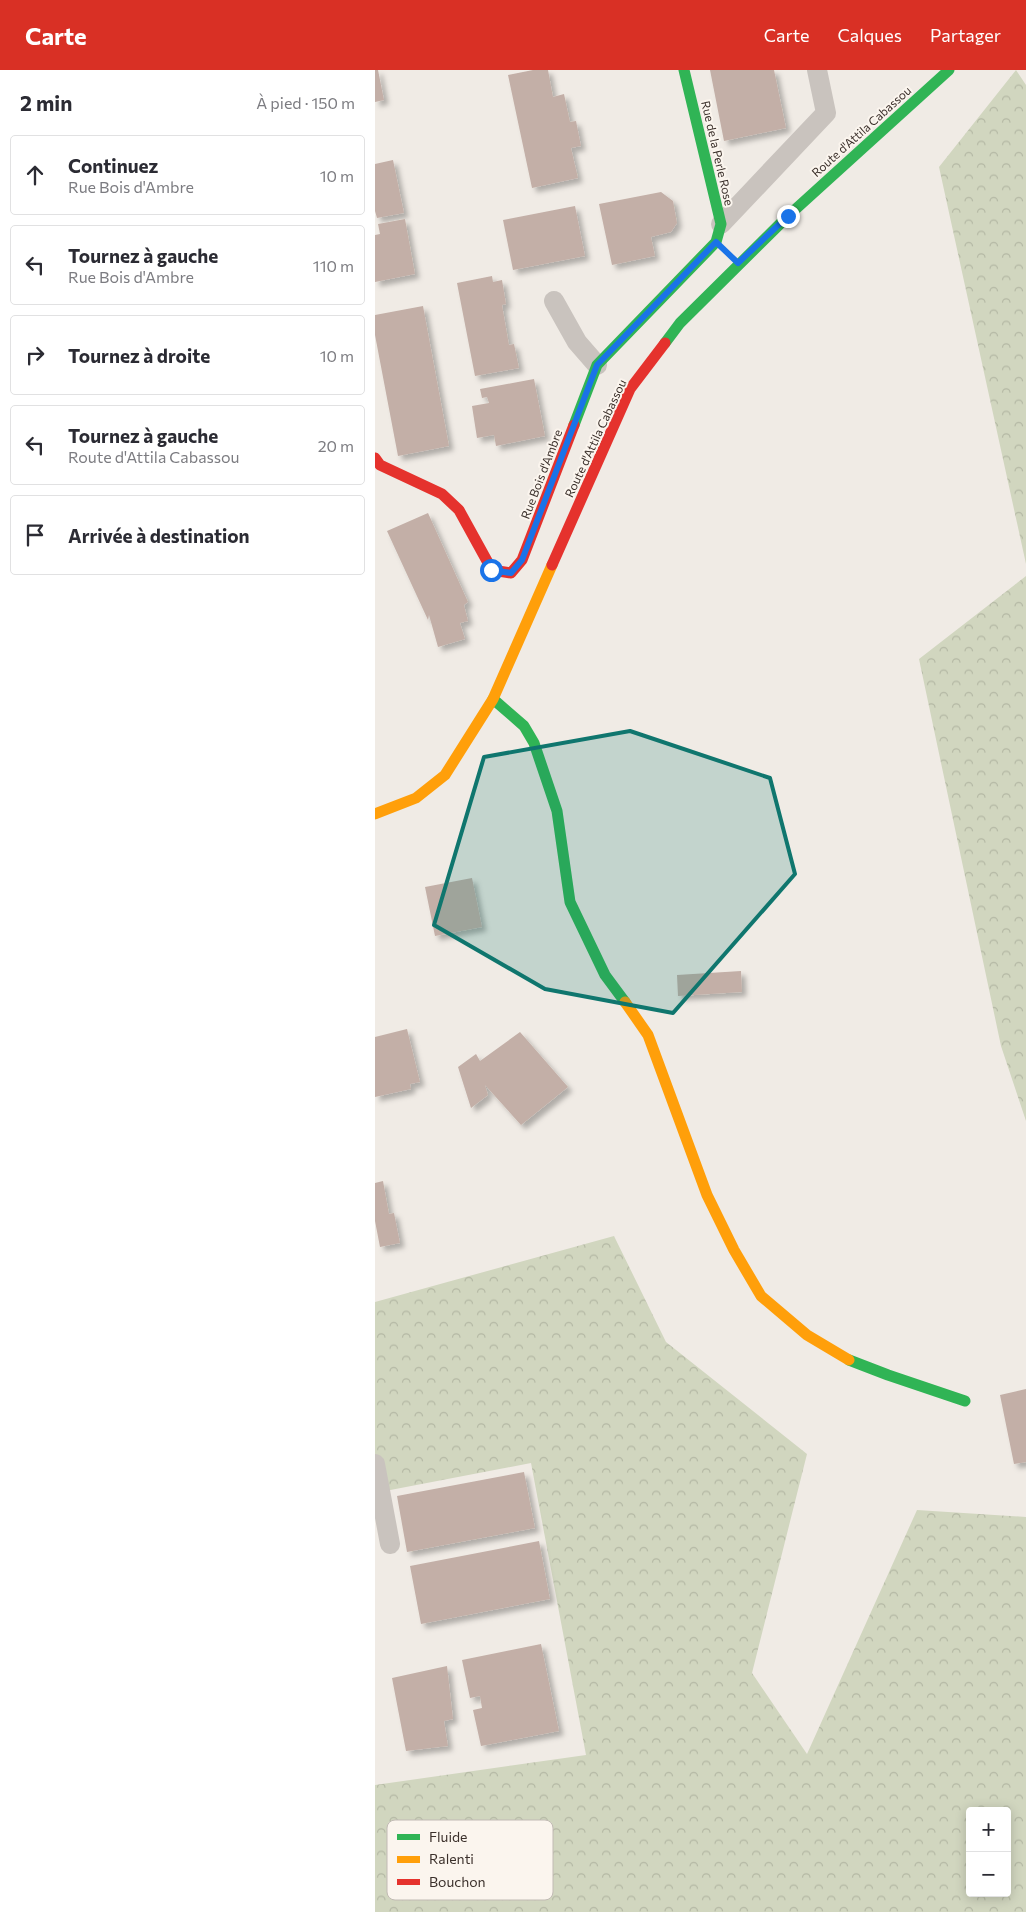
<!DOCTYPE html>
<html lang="fr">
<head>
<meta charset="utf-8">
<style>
  :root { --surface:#fff; --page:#f7f7f7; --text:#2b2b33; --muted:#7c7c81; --line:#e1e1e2; --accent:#d93025 }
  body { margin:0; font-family:Commissioner,sans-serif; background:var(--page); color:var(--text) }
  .controls { position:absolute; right:15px; bottom:15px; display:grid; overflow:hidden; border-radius:5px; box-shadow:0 2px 12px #0003 }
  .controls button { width:45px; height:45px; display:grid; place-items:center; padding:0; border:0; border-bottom:1px solid var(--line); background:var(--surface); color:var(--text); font:25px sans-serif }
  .stop { position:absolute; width:15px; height:15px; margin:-11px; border:4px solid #1a73e8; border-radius:50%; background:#fff }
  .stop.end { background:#1a73e8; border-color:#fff; box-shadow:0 1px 5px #0008 }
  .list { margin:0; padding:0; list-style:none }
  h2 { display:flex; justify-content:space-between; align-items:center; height:65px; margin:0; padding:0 20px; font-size:21px }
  h2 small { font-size:16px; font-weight:400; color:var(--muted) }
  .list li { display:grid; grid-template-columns:32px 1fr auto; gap:15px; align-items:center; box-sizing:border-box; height:80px; margin:0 10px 10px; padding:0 10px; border:1px solid var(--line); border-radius:5px }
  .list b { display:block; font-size:19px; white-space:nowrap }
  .list p { margin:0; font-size:16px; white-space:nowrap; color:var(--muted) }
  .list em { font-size:16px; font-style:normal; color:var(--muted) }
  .icon { flex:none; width:28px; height:28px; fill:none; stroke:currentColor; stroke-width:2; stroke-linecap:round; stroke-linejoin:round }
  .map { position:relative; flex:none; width:651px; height:1842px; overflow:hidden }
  header { display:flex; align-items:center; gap:30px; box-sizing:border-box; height:70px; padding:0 25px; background:var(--accent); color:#fff }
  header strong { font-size:24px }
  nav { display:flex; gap:28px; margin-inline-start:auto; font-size:18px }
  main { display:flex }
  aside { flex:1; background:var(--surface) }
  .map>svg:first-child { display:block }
  .forest { fill:url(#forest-crowns); fill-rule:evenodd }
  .building { fill:#c3afa7; filter:url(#shadow) }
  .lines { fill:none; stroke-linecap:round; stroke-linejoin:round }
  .street { stroke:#c9c3be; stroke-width:20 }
  .fast { stroke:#30b455; stroke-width:11 }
  .slow { stroke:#ff9f0a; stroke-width:11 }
  .jam { stroke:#e5322d; stroke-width:11 }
  .route { stroke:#1a73e8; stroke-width:6 }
  .marked { fill:#0f766e; fill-opacity:0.2; stroke:#0f766e; stroke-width:4; stroke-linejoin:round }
  .labels { text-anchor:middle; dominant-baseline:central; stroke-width:4; stroke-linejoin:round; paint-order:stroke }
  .street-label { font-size:12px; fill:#3b302b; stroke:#fbf5ee }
  .key { fill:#fbf5ee; stroke:#c1bab4; stroke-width:1 }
  .key-label { font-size:14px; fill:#3b302b }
</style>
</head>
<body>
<header>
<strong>Carte</strong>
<nav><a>Carte</a><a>Calques</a><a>Partager</a></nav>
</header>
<main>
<aside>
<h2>2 min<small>À pied · 150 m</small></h2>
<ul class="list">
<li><svg class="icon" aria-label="ahead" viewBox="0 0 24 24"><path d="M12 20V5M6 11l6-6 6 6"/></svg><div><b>Continuez</b><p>Rue Bois d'Ambre</p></div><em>10 m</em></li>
<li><svg class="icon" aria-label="left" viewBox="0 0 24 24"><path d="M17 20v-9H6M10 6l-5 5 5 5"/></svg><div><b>Tournez à gauche</b><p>Rue Bois d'Ambre</p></div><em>110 m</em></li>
<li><svg class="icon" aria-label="right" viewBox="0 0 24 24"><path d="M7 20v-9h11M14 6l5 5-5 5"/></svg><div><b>Tournez à droite</b></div><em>10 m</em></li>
<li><svg class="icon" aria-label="left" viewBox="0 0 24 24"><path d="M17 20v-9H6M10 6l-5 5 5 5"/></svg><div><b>Tournez à gauche</b><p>Route d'Attila Cabassou</p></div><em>20 m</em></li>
<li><svg class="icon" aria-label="arrive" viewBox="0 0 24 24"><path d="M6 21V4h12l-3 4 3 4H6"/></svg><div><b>Arrivée à destination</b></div></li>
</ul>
</aside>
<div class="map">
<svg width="651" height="1842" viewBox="0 0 651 1842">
  <defs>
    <pattern id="forest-crowns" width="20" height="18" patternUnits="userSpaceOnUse" patternTransform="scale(1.25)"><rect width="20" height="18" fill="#d1d6bf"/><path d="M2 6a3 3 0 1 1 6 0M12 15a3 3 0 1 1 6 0" fill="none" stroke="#b4b8a4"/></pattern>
    <filter id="shadow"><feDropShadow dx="4.5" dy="4.5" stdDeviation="2.5" flood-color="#0004"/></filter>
  </defs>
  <rect width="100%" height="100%" fill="#f0ebe5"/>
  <path class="forest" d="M641,0L651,15V494L564,97Z
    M651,506V1051L626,976L544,589Z
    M239,1166L291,1272L432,1384L377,1603L432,1684L542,1440L651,1447V1842H0V1715L211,1685L156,1393L5,1422L0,1390V1232ZM595,1741H632V1823H595Z"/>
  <path class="building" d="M0,0H3L9,30L0,32Z
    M158,0H173L178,27L189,24L195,52L201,51L206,76L196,78L203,108L157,118L133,5Z
    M335,0H399L411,58L349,71Z
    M18,90L29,143L2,148L0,141V94Z
    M286,122L298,131L302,153L296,162L276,167L280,186L237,195L224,134Z
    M200,136L210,186L138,200L128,150Z
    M30,149L40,204L0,212V165L5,164L3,154Z
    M117,206L118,212L127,210L131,234L127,235L134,275L139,274L144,298L100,306L82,213Z
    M48,236L74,376L23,386L0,265V245Z
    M159,309L170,366L121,376L119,365L102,368L97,336L114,333L112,327L107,328L105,319Z
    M53,443L93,532L89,535L93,551L85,553L90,569L63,577L54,545L53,550L12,461Z
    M97,808L107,857L60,866L50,817Z
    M366,901L367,922L303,926L302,905Z
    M32,959L45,1012L35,1014L36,1019L0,1027V967Z
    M145,962L193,1017L146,1055L110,1015L113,1025L96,1038L83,997L101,984L105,991Z
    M8,1111L14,1144L19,1143L25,1173L5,1177L0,1151V1113Z
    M651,1319V1392L639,1394L625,1325Z
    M149,1402L160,1458L32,1482L22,1426Z
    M164,1471L175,1529L46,1554L35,1496Z
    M166,1574L184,1661L106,1676L98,1640L107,1638L105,1626L95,1628L87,1590Z
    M72,1596L78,1649L69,1651L73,1676L31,1681L17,1608Z"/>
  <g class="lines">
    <path class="street" d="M346,154L451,43L442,0
      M179,231L202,272L222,295
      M0,1394L15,1474"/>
    <path class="fast" d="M290,273L305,253L413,146L574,0
      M199,355L222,295L341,172L346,154L309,0
      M118,629L149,656L159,673L182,741L195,832L230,905L250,932
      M474,1290L513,1305L590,1331"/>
    <path class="slow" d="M0,744L41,728L70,705L118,629L177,495
      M250,932L273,965L332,1125L359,1180L386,1226L432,1265L474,1290"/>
    <path class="jam" d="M0,388L5,395L67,424L84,440L117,500L136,503L147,490L199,355
      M177,495L255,319L290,273"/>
  </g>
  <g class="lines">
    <path class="route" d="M116,500L136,503L147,490L222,295L341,172L363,193L413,146"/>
  </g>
  <path class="marked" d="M255,661L395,708L420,804L298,943L170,919L59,855L109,687Z"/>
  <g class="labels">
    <g class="street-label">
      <text transform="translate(486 61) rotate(-42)">Route d'Attila Cabassou</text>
      <text transform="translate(343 83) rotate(77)">Rue de la Perle Rose</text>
      <text transform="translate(220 368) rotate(-65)">Route d'Attila Cabassou</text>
      <text transform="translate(166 404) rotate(-69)">Rue Bois d'Ambre</text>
    </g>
  </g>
  <rect x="12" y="1750" width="166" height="80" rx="8" class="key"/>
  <rect x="22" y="1764" width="23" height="6" fill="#30b455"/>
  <rect x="22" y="1786" width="23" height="7" fill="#ff9f0a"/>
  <rect x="22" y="1809" width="23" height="6" fill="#e5322d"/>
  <g class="key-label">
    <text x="54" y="1772">Fluide</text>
    <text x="54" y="1794">Ralenti</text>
    <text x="54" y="1817">Bouchon</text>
  </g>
</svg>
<div class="controls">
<button>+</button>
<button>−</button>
</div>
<div class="stop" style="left:116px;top:500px"></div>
<div class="stop end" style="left:413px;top:146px"></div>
</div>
</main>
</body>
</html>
